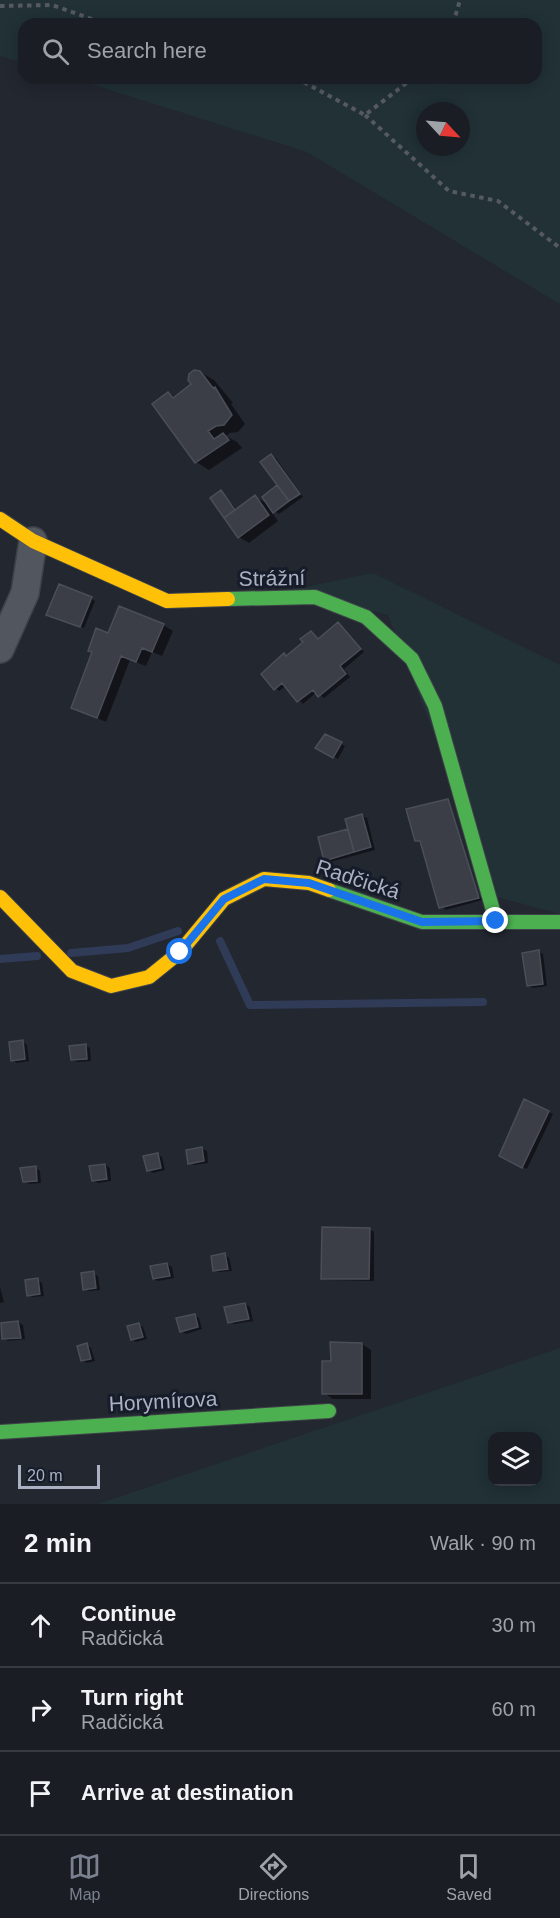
<!DOCTYPE html>
<html lang="en">
<head>
<meta charset="utf-8">
<style>
  :root { --surface:#1a1d24; --page:#23262c; --text:#f1f3f6; --muted:#9fa2a6; --line:#383b41; --accent:#7b8190 }
  body { margin:0; font-family:Arial,sans-serif; background:var(--page); color:var(--text) }
  .controls { position:absolute; right:18px; bottom:18px; display:grid; overflow:hidden; border-radius:12px; box-shadow:0 3px 15px #0003 }
  .controls button { width:54px; height:54px; display:grid; place-items:center; padding:0; border:0; border-bottom:2px solid var(--line); background:var(--surface); color:var(--text); font:30px sans-serif }
  .compass { position:absolute; left:416px; top:102px; width:54px; height:54px; border-radius:50%; background:var(--surface); box-shadow:0 3px 15px #0003; rotate:116deg }
  .scale { position:absolute; left:18px; bottom:15px; width:82px; box-sizing:border-box; padding-left:6px; border:3px solid #abb1c3; border-top:0; font-size:16px; line-height:21px; white-space:nowrap; color:#abb1c3; -webkit-text-stroke:4px #171c2a; paint-order:stroke }
  .stop { position:absolute; width:18px; height:18px; margin:-14px; border:4px solid #1a73e8; border-radius:50%; background:#fff }
  .stop.end { background:#1a73e8; border-color:#fff; box-shadow:0 2px 6px #0008 }
  .list { margin:0; padding:0; list-style:none }
  h2 { display:flex; justify-content:space-between; align-items:center; height:78px; margin:0; padding:0 24px; font-size:26px }
  h2 small { font-size:20px; font-weight:400; color:var(--muted) }
  .list li { display:grid; grid-template-columns:39px 1fr auto; gap:18px; align-items:center; box-sizing:border-box; height:84px; padding:0 24px; border-top:2px solid var(--line) }
  .list b { display:block; font-size:22px; white-space:nowrap }
  .list p { margin:0; font-size:20px; white-space:nowrap; color:var(--muted) }
  .list em { font-size:20px; font-style:normal; color:var(--muted) }
  .icon { flex:none; width:33px; height:33px; fill:none; stroke:currentColor; stroke-width:2; stroke-linecap:round; stroke-linejoin:round }
  .map { position:relative; flex:none; width:560px; height:1504px; overflow:hidden }
  .search { position:absolute; background:var(--surface); box-shadow:0 3px 15px #0003; left:18px; right:18px; top:18px; height:66px; display:flex; align-items:center; gap:15px; box-sizing:border-box; padding:0 21px; border-radius:18px; color:var(--muted); font-size:22px }
  .sheet { height:330px; background:var(--surface) }
  nav { display:flex; justify-content:space-around; align-items:center; box-sizing:border-box; height:84px; border-top:2px solid var(--line); background:var(--surface); font-size:16px; color:var(--muted) }
  nav a { display:grid; justify-items:center; gap:3px }
  nav .on { color:var(--accent) }
  .map>svg:first-child { display:block }
  .green { fill:#213136; fill-rule:evenodd }
  .shadow { fill:#0007 }
  .lines { fill:none; stroke-linecap:round; stroke-linejoin:round }
  .stream { stroke:#303b58; stroke-width:8 }
  .building { fill:#3b3e47; stroke:#4a4e58; stroke-width:1.5 }
  .street-casing { stroke:#3f4249; stroke-width:30 }
  .fast-casing { stroke:#3f4249; stroke-width:16 }
  .slow-casing { stroke:#3f4249; stroke-width:16 }
  .path { stroke:#565962; stroke-width:4; stroke-dasharray:4.5 4.5; stroke-linecap:butt }
  .street { stroke:#52565e; stroke-width:27 }
  .fast { stroke:#4caf50; stroke-width:14 }
  .slow { stroke:#ffc107; stroke-width:14 }
  .route { stroke:#1a73e8; stroke-width:8 }
  .labels { text-anchor:middle; dominant-baseline:central; stroke-width:6; stroke-linejoin:round; paint-order:stroke }
  .street-label { font-size:21px; fill:#abb1c3; stroke:#171c2a }
</style>
</head>
<body>
<div class="map">
<svg width="560" height="1504" viewBox="0 0 560 1504">
  <rect width="100%" height="100%" fill="#232730"/>
  <path class="green" d="M0,0H560V304L307,152L72,78H536V24H24V63L0,56ZM425,111H461V147H425Z
    M373,573L560,665V914L497,897L388,615L291,590Z
    M560,1348V1504H98ZM492,1436H538V1482H492Z"/>
  <path class="shadow" d="M200,372L214,380L233,403L231,404L245,424L238,432L230,433L226,436L237,442L242,448L209,470L196,462L168,393L176,398L193,385Z
    M271,456L276,458L303,497L279,514L269,508L278,521L249,543L239,537L212,499L221,492L225,495L237,510L255,497L270,505L264,497L279,485Z
    M91,598L95,601L84,628L53,617Z
    M338,624L343,627L364,652L344,669L350,677L324,698L317,692L303,704L286,686L279,691L275,688L288,657L305,642L311,632L319,640Z
    M163,625L173,631L162,656L152,652L146,666L130,660L106,722L73,707L93,652L109,635Z
    M326,736L345,746L338,759L317,748Z
    M408,810L483,900L445,910L421,843L416,840Z
    M362,816L367,818L375,850L330,862L326,860Z
    M539,952L543,954L547,986L533,988L528,985Z
    M23,1042L27,1045L29,1061L17,1063L12,1060Z
    M86,1046L90,1048L91,1061L77,1062L72,1059Z
    M549,1112L553,1114L527,1169L501,1156Z
    M202,1149L207,1151L208,1163L194,1165L190,1163Z
    M158,1154L162,1157L165,1170L153,1173L148,1170Z
    M105,1165L110,1168L111,1181L98,1183L93,1180L91,1167Z
    M35,1168L40,1171L41,1183L29,1184L24,1181Z
    M370,1229L374,1232V1281L327,1280L323,1278Z
    M225,1255L229,1258L232,1271L219,1272L214,1270Z
    M167,1264L172,1267L174,1278L158,1281L154,1279Z
    M93,1273L98,1276L100,1290L89,1291L85,1289Z
    M38,1280L42,1283L44,1296L33,1297L28,1295Z
    M0,1287L4,1302L0,1303Z
    M245,1304L250,1307L253,1321L234,1324L229,1322Z
    M194,1315L199,1318L202,1329L186,1334L181,1331Z
    M18,1322L23,1325L25,1339L8,1341L4,1338Z
    M139,1324L143,1327L147,1339L136,1342L132,1339Z
    M362,1344L371,1350V1399H333L324,1393L332,1362Z
    M86,1345L91,1348L95,1361L87,1363L82,1360Z"/>
  <g class="lines">
    <path class="stream" d="M220,941L250,1005L483,1002
      M71,953L128,948L178,931
      M0,959L37,956"/>
  </g>
  <path class="building" d="M194,370L200,371L213,388L215,387L232,415L224,425L216,426L208,431L214,439L223,433L229,440L195,463L152,404L168,392L173,398L191,384L188,380L189,374Z
    M271,454L300,494L289,501L260,462Z
    M277,485L289,501L273,513L262,497Z
    M221,490L235,510L224,518L210,498Z
    M255,495L269,515L238,538L224,518Z
    M59,584L92,597L80,627L46,615Z
    M119,606L164,624L152,652L142,648L136,662L121,656L97,718L71,708L92,652L88,651L96,628L108,633Z
    M338,622L361,649L340,666L346,674L318,697L313,690L297,702L282,683L274,690L261,674L284,653L286,656L303,642L300,639L311,631L318,639Z
    M325,734L342,742L333,758L315,748Z
    M448,799L479,898L439,908L420,841H415L406,809Z
    M362,814L371,847L354,852L345,819Z
    M348,829L354,852L324,861L318,837Z
    M539,950L543,984L527,986L522,953Z
    M23,1040L25,1059L11,1061L9,1042Z
    M86,1044L87,1059L71,1060L69,1046Z
    M524,1099L549,1111L522,1168L499,1156Z
    M202,1147L204,1161L188,1164L186,1150Z
    M158,1153L161,1168L147,1171L143,1156Z
    M105,1164L107,1179L92,1181L89,1166Z
    M36,1166L37,1181L23,1182L20,1168Z
    M322,1227L370,1228L369,1279H321Z
    M225,1253L228,1269L213,1271L211,1256Z
    M167,1263L170,1276L153,1279L150,1266Z
    M94,1271L96,1288L83,1290L81,1273Z
    M38,1278L40,1294L27,1296L25,1280Z
    M245,1303L249,1319L228,1323L224,1307Z
    M195,1314L198,1327L180,1332L176,1318Z
    M18,1321L21,1338L2,1339L1,1323Z
    M139,1323L143,1337L131,1340L127,1326Z
    M330,1342L362,1343V1394H322V1361H331Z
    M87,1343L91,1359L81,1361L77,1346Z"/>
  <g class="lines">
    <g class="street-casing">
      <path id="street" d="M0,649L25,593L33,541"/>
    </g>
    <g class="fast-casing">
      <path id="fast" d="M228,599L315,597L366,617L412,659L435,706L496,921
        M329,890L422,922H560
        M0,1432L329,1411"/>
    </g>
    <g class="slow-casing">
      <path id="slow" d="M0,519L33,541L167,601L228,599
        M0,897L72,971L111,986L149,977L180,952L224,899L264,879L309,883L329,890"/>
    </g>
    <path class="path" d="M0,6L52,5L106,24
      M453,24L460,0
      M296,78L365,115L413,78
      M365,115L449,191L498,201L560,248"/>
    <use href="#street" class="street"/>
    <use href="#fast" class="fast"/>
    <use href="#slow" class="slow"/>
  </g>
  <g class="lines">
    <path class="route" d="M180,952L224,899L264,879L309,883L422,922L496,921"/>
  </g>
  <g class="labels">
    <g class="street-label">
      <text transform="translate(272 578) rotate(-1)">Strážní</text>
      <text transform="translate(358 879) rotate(18)">Radčická</text>
      <text transform="translate(163 1401) rotate(-3)">Horymírova</text>
    </g>
  </g>
</svg>
<div class="controls">
<button><svg class="icon" aria-label="layers" viewBox="0 0 24 24"><path d="M12 4l9 5-9 5-9-5zM3 14l9 5 9-5"/></svg></button>
</div>
<svg class="compass" viewBox="-18 -18 36 36"><path d="M0-13l5 13h-10z" fill="#e53935"/><path d="M0 13l5-13h-10z" fill="#9fa2a6"/></svg>
<div class="scale">20 m</div>
<div class="stop" style="left:180px;top:952px"></div>
<div class="stop end" style="left:496px;top:921px"></div>
<div class="search"><svg class="icon" aria-label="search" viewBox="0 0 24 24"><circle cx="10" cy="10" r="6"/><path d="M15 15l6 6"/></svg>Search here</div>
</div>
<section class="sheet">
<h2>2 min<small>Walk · 90 m</small></h2>
<ul class="list">
<li><svg class="icon" aria-label="ahead" viewBox="0 0 24 24"><path d="M12 20V5M6 11l6-6 6 6"/></svg><div><b>Continue</b><p>Radčická</p></div><em>30 m</em></li>
<li><svg class="icon" aria-label="right" viewBox="0 0 24 24"><path d="M7 20v-9h11M14 6l5 5-5 5"/></svg><div><b>Turn right</b><p>Radčická</p></div><em>60 m</em></li>
<li><svg class="icon" aria-label="arrive" viewBox="0 0 24 24"><path d="M6 21V4h12l-3 4 3 4H6"/></svg><div><b>Arrive at destination</b></div></li>
</ul>
</section>
<nav>
<a class="on"><svg class="icon" aria-label="map" viewBox="0 0 24 24"><path d="M3 6l6-2 6 2 6-2v14l-6 2-6-2-6 2zM9 4v14M15 6v14"/></svg>Map</a>
<a><svg class="icon" aria-label="directions" viewBox="0 0 24 24"><path d="M12 3l9 9-9 9-9-9zM9 14v-3h6M13 9l2 2-2 2"/></svg>Directions</a>
<a><svg class="icon" aria-label="saved" viewBox="0 0 24 24"><path d="M7 4h10v16l-5-4-5 4z"/></svg>Saved</a>
</nav>
</body>
</html>
